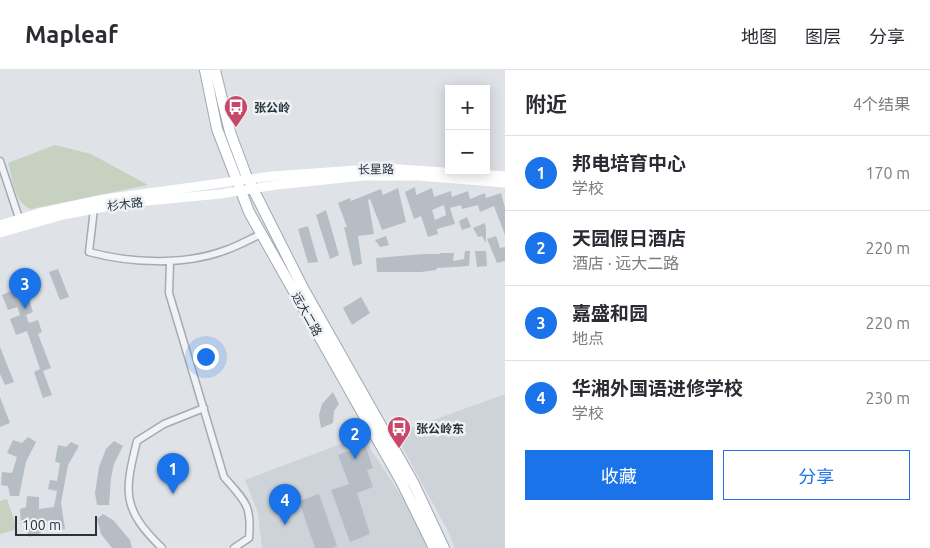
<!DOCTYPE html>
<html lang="zh">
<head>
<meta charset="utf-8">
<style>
  :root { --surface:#fff; --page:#f7f7f7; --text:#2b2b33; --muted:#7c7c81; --line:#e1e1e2; --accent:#1a73e8 }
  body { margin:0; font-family:Ubuntu,"Noto Sans SC",sans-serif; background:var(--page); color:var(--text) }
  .controls { position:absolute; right:15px; top:15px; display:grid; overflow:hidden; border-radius:0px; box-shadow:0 2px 12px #0003 }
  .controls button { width:45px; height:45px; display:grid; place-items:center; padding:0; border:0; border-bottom:1px solid var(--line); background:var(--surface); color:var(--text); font:25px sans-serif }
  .scale { position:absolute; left:15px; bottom:12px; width:82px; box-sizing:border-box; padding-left:5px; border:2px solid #28333e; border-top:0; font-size:14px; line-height:18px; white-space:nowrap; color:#28333e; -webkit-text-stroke:4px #eef2f5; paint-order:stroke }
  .you { position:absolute; left:205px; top:286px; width:18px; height:18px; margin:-12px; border:4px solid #fff; border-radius:50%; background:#1a73e8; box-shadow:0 0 0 8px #1a73e833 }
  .badge { display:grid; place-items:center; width:32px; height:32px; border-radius:50%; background:var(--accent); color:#fff; font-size:16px; font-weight:700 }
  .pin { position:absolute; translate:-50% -41px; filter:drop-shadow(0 1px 2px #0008) }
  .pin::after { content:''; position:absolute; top:26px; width:18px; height:15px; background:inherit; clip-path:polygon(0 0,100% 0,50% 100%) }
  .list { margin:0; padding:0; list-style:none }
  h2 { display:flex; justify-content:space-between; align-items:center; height:65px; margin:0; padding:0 20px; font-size:21px }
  h2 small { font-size:16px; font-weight:400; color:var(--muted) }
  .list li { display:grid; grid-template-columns:32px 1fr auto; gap:15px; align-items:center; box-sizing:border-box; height:75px; padding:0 20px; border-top:1px solid var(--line) }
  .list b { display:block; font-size:19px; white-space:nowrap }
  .list p { margin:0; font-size:16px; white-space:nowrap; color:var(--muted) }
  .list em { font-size:16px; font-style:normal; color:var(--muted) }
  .actions { display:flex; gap:10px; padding:15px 20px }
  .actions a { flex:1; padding:11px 0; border:1px solid var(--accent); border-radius:0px; text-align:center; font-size:18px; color:var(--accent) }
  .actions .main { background:var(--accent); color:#fff }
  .map { position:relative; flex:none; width:505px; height:478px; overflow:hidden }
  header { display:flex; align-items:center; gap:30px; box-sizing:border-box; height:70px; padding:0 25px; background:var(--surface); border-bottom:1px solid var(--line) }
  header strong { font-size:24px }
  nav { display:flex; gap:28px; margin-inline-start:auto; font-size:18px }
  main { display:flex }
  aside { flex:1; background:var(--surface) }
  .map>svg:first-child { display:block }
  .built { fill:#cdd3d9 }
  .green { fill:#c6d1c0 }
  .building { fill:#b6bdc4; fill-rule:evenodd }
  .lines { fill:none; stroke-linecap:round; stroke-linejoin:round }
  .street-casing { stroke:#a4abb1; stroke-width:9 }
  .primary-casing { stroke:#9fa9b3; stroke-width:12 }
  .street { stroke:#f1f3f6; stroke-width:6 }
  .secondary { stroke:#fff; stroke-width:9 }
  .primary { stroke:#fff; stroke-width:10 }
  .labels { text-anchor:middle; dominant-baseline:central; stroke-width:5; stroke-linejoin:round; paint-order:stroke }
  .poi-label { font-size:12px; font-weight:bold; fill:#28333e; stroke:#eef2f5; text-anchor:start }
  .street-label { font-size:12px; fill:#28333e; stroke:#eef2f5 }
</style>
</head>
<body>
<header>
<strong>Mapleaf</strong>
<nav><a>地图</a><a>图层</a><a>分享</a></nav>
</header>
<main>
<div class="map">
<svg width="505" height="478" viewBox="0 0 505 478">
  <rect width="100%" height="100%" fill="#dfe3e7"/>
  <path class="built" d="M505,324V478H455L448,461L395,364Z
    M362,366L429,468L433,478H262L258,443L245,410Z"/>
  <path class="green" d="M55,75L91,84L148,115L31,139C14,133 13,109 8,93Z
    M7,429L17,459L0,464V431Z"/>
  <path class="building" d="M415,117L416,125L432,118L434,127L451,121L452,127L468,121L470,129L485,123L486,128L501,123L505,138V165L494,136L480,142L478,135L462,139L461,135L450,138L455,154L437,159L438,164L428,167L421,146L414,149L405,122ZM444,135L446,145L435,150L432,140Z
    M398,118L406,152L382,160L370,129L368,130L374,164L358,166L362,194L353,196L344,157H347L338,133L350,128L351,131L381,119L383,125Z
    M326,140L339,185L330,189L316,145Z
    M467,147L471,157L462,160L459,151Z
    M485,153L486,159V173L482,166L478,167L473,158Z
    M308,156L318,192L308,193L298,159Z
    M386,166L389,175L380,177L375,170Z
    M496,166L500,178L505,177V191L497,193L487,169Z
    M465,181H470L469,196L437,198L436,200L421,202H377L376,188L424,184H440V183H454L453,191L464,189Z
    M475,181H486L487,196L477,197Z
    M58,199L69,227L60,230L49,202Z
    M23,209L28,221L20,224L23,232L29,230L33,242L26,245L29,253L38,250L42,262L38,264L51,298L43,301L52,325L43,328L34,302L40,299L27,261L16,265L10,249L20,245L17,237L8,240L2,225L13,220L11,214Z
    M361,227L370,243L352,255L343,238Z
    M0,277L14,312L5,315L0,304Z
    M333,322L339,334L334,341L333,353L321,358L319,345L322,334Z
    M0,327L10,353L0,357Z
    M28,367L36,372L26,392L19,426H10L8,416L1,415L2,402L12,403L17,387L7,383L13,370L22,373Z
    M114,371L123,376L114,394L111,408L109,435H97L95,423L99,397L106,379Z
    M71,372L79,376L68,395L61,433L65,459L55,461L53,450L37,453L41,463L29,467L25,454H21L20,439L26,437L27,426L39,427V439L54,437L57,421L48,419L50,410L57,411L60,393L55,392L58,375L66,377Z
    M365,375L373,398L367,400L373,417L357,423L370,464L350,472L331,420L349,414L338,385Z
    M319,424L337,476L332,478H315L299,431Z
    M103,444L113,450L130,470L132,478H112L101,464L97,449Z"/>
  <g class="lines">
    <g class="street-casing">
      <path id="street" d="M0,91L19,148
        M94,139L89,182C130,193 185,196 226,180C238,176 250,169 261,164
        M170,192L169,223L224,407C245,431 252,435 249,468L234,478
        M162,478C122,439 124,423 137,371L164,354L204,338"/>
    </g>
    <g class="primary-casing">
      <path id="primary" d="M205,0L217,59L249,142L402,413L434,478
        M215,0L230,62L246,105L303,218L414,414L444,478"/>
    </g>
    <use href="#street" class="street"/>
    <path class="secondary" d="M0,155L39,143L104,129L272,106L385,98L505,106
      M0,163L63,145L126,133L220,124L276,115L363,106H418L505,113"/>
    <use href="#primary" class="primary"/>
  </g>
  <defs>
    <g id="bus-pin" transform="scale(1.25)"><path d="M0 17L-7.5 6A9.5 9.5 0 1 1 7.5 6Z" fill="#c8486a" stroke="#eef2f5"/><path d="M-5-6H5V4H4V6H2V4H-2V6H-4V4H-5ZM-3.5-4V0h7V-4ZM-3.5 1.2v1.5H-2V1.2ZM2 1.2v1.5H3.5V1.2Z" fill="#fff"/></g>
  </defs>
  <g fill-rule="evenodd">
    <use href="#bus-pin" x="236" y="37"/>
    <use href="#bus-pin" x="399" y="358"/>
  </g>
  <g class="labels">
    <g class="poi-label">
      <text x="254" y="37">张公岭</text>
      <text x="416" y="358">张公岭东</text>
    </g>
    <g class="street-label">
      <text transform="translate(376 99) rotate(-1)">长星路</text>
      <text transform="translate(125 134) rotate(-7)">杉木路</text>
      <text transform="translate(307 244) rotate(61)">远大二路</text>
    </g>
  </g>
</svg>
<div class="controls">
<button>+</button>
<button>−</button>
</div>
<div class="scale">100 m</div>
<div class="you"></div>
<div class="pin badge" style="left:173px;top:424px">1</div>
<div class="pin badge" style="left:355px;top:389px">2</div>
<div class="pin badge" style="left:25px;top:239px">3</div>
<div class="pin badge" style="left:285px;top:455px">4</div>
</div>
<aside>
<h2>附近<small>4个结果</small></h2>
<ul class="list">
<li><span class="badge">1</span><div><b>邦电培育中心</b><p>学校</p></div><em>170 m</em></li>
<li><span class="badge">2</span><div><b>天园假日酒店</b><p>酒店 · 远大二路</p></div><em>220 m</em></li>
<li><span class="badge">3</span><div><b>嘉盛和园</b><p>地点</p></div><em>220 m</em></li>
<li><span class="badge">4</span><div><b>华湘外国语进修学校</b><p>学校</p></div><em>230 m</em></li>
</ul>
<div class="actions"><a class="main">收藏</a><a>分享</a></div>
</aside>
</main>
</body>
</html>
